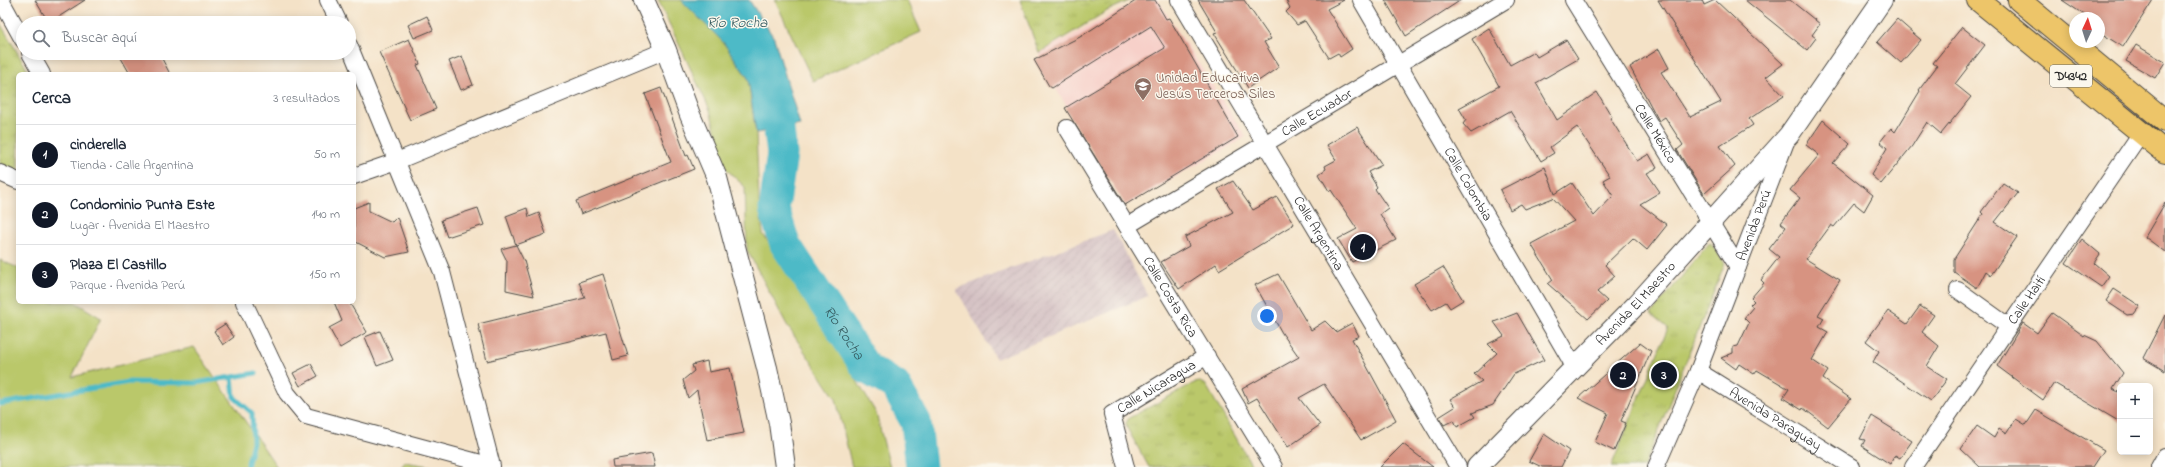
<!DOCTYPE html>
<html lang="es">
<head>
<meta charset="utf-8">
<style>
  :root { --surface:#fff; --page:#f6f6f7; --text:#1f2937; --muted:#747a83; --line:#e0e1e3; --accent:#111827 }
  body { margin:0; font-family:"Indie Flower",sans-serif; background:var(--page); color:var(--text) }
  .controls { position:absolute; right:12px; bottom:12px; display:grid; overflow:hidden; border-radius:6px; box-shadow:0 2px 10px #0003 }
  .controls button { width:36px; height:36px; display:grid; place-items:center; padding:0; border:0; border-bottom:1px solid var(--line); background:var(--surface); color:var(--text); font:20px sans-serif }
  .compass { position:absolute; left:2069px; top:12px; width:36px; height:36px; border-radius:50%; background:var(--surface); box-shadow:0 2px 10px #0003; rotate:4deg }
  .you { position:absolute; left:1267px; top:316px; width:14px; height:14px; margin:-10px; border:3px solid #fff; border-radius:50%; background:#1a73e8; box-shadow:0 0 0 6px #1a73e833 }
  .badge { display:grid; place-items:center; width:26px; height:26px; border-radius:50%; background:var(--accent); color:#fff; font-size:13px; font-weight:700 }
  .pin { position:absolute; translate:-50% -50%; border:2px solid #fff; box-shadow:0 1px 4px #0006 }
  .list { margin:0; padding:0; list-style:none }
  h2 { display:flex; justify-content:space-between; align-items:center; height:52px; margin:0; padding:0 16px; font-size:17px }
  h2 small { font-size:13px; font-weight:400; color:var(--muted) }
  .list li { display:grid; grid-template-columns:26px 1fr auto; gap:12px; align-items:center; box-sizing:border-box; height:60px; padding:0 16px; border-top:1px solid var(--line) }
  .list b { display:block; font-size:15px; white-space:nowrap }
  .list p { margin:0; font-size:13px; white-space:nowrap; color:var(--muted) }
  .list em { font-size:13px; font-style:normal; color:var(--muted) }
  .icon { flex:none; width:22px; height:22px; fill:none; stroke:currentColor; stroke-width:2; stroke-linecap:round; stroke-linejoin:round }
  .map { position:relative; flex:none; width:2165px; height:467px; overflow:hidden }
  .search { position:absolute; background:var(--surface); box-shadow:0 2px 10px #0003; left:16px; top:16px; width:340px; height:44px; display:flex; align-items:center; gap:10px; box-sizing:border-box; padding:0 14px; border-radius:22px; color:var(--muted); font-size:15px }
  .panel { position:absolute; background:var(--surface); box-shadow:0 2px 10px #0003; left:16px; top:72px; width:340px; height:232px; border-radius:6px }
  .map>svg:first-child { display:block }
  .built { fill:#f7d0c9 }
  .industrial { fill:url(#industrial-furrows) }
  .grass { fill:#bac86a; stroke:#727a4a }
  .park { fill:url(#park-tufts); stroke:#727a4a }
  .water { fill:#4dbac7; stroke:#3c7279 }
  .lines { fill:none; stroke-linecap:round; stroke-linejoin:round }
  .stream { stroke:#4dbac7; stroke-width:5 }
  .river { stroke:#4dbac7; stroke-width:31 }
  .building { fill:#d79381 }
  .minor-casing { stroke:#494642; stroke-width:18 }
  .tertiary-casing { stroke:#494642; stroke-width:22 }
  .primary-casing { stroke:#494642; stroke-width:24 }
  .minor { stroke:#fff; stroke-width:16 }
  .tertiary { stroke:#fff; stroke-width:20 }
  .primary { stroke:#edc569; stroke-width:22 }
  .labels { text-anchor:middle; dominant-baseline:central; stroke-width:3; stroke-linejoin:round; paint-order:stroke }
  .shield { fill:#fbf7ec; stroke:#696865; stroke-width:1 }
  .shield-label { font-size:13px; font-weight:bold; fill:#2b2b2b }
  .education-label { font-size:14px; fill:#785e54; stroke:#fbf7ec; text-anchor:start }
  .street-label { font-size:14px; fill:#2b2b2b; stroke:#fbf7ec }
  .water-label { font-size:15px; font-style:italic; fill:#375d62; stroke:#fbf7ec }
</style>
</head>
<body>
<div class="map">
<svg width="2165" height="467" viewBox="0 0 2165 467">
  <defs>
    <pattern id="industrial-furrows" width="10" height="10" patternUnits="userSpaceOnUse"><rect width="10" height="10" fill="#d2bec1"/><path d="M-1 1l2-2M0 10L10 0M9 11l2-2" fill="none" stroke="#b4a3a6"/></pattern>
    <pattern id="park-tufts" width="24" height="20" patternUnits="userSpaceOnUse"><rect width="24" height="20" fill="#bac86a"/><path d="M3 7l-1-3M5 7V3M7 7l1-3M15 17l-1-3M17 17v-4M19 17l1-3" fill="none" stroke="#a0ac5c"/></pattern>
  </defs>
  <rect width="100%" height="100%" fill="#fbf7ec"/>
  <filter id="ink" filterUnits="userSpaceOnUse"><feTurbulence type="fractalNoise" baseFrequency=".025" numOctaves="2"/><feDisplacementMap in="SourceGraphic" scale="8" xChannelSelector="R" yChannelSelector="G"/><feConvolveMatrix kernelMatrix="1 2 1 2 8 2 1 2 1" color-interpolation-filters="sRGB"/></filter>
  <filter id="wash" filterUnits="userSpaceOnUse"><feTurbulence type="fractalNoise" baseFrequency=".012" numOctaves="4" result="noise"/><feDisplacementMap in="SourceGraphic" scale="16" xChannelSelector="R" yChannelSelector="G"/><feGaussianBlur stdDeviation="0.9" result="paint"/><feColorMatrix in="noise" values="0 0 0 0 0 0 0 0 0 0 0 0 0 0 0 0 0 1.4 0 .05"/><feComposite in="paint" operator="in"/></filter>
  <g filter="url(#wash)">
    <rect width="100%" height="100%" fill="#f4e2c7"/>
    <path class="built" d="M1138,0H1158L1246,137L1128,204L1041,65L1039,53Z"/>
    <path class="industrial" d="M1113,230L1148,296L996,359L956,289Z"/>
    <path class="grass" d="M658,0H681L723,42L748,78L756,133L759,202L763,234L828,332L876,413L890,467H852L836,399L787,325L747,250L745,187L725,168L710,110Z
      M775,0H907L921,32L813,81Z
      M0,260L18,268V302H75L101,318L72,377L194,347L277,467H0Z
      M405,462L435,467H401Z"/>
    <path class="park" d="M1020,0H1131L1107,11L1039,53Z
      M0,23L30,74H18V172L0,164Z
      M1710,242L1725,263L1644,467H1611L1668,328L1651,314Z
      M1200,382L1206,385L1251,464L1249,467H1149L1127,428L1126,423L1129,418L1194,383Z"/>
    <path class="water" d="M681,0H749L774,38L800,125L756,133L748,78L723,42Z"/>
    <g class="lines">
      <path class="stream" d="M232,377L234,397L252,413L253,442L247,467
        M0,404L129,382L196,383L256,373"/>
      <path class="river" id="s1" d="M767,89L777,114L782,154L774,209L785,244L867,369L895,385L916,422L921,467"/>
    </g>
    <g id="blocks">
      <path class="building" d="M35,0H85L49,23Z
        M1137,0H1155L1166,19L1169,18L1238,137L1125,205L1065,108L1165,48L1151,26L1052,88L1049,86L1034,60L1080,37Z
        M1198,0H1244L1271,39L1264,42L1279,67L1248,88L1214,33L1217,32Z
        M1286,0H1344L1327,9L1352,49L1340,57L1338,53L1329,58L1305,21L1297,25L1286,12L1290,8Z
        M1385,0H1461L1406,36Z
        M1658,0H1702L1704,5L1715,0L1783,64L1766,77L1784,96L1749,119L1753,125L1720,146L1735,166L1704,194L1677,150L1683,145L1665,117L1659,121L1630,67L1659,49L1669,68L1661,72L1690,117L1721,102Z
        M1745,0H1790L1820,24L1812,35L1816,38L1807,50Z
        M2062,0H2153L2123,47L2099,32V18H2089Z
        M427,16L433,30L414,38L408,25Z
        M1897,19L1921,40L1901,63L1877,42Z
        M1962,27L1985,45L1955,84L1971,97L1941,134L1927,122L1912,146L1881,184L1871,175L1887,148L1880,142L1891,128L1895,132L1920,91L1919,90L1937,66L1933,63Z
        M1489,28L1510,65L1534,52L1537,57L1566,40L1578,59L1536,83L1557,120L1597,92L1612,117L1610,118L1637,161L1649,154L1657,168L1647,173L1660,192L1640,204L1667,225L1647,250L1633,238L1605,265L1615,276L1597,292L1607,301L1588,319L1548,284L1553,280L1531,244L1574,221L1553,198L1525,209L1521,204L1510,210L1500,190L1545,167L1555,194L1572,183L1594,216L1613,196L1603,180L1610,176L1577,127L1550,147L1554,153L1541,161L1510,111L1471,133L1463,124L1466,120L1459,108L1499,86L1472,39Z
        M409,39L420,64L417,65L436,109L410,120L379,52Z
        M2136,45L2165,62L2155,78L2126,61Z
        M131,53H159L170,74H130L121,58Z
        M462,56L473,85L461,90L449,61Z
        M661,88L686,156L688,155L694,169L581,214L576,201L671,162L645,94Z
        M1823,120L1850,144L1833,163L1873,195L1864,211L1854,203L1834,227L1831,225L1806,259L1840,280L1818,315L1824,318L1819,327L1828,332L1812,360L1828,371L1823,379L1851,399L1828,427L1803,408L1802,410L1783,398L1789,389L1757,370L1754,374L1739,364L1736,369L1721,358L1733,353V347L1738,346L1749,323L1744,318L1753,307L1750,305L1754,301L1751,298L1764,283L1761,280L1779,257L1769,249L1786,227L1781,223L1800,198L1790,190L1819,155L1806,145Z
        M1357,127L1382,165L1368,172L1377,187L1375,189L1388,208L1380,214L1396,240L1352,262L1338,239L1357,229L1331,190L1329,191L1319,174L1326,169L1325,166L1336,160L1327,145Z
        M1233,181L1253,210L1277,197L1294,224L1219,270L1216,264L1179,289L1161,262L1189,246L1185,237L1233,212L1218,189Z
        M2003,183L2018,193L1995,222L2017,237L1991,275L1986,271L1977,288L1954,272V259L1983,214L1981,212Z
        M369,202V211L392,222L397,217L409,252L385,257L354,241V208Z
        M2165,203V252L2145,237Z
        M478,208L484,225L447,237L441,220Z
        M527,208L529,217L539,213L546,234L516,245L506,216Z
        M2082,239L2100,254L2094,263L2109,276L2101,287L2066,263Z
        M516,245L524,261L534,296L506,290L507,261L501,249Z
        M1443,267L1463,300L1450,308L1446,302L1432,310L1414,284Z
        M603,274L628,356L613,360L606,332L487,361L478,324L585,298L579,282Z
        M1278,274L1311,330L1325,321L1336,332L1352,323L1359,336L1352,339L1396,420L1361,440L1324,384L1299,398L1320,425L1288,447L1257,398L1248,403L1242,389L1299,357L1282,333L1255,285Z
        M2114,289L2140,306L2134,314L2127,315L2106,301Z
        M334,302H349L367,332L340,348L329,328L342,321Z
        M1920,306L1934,315L1922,332L1939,346L1927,366L1947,379L1931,401L1873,362L1879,351L1866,341L1888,311L1907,324Z
        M1517,313L1544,360L1514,374L1493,405L1472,413L1475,417L1457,427L1454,420L1444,425L1439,417L1455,407L1450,399L1482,381L1474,374L1497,353L1488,344L1504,336L1494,322Z
        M2052,313L2084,336V335L2097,341L2123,373L2113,389L2120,393V422L2054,383L2043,400L1997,366L2023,323L2037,333Z
        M2165,315V371L2143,358Z
        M225,324L234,337L223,345L214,331Z
        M380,331L393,360L377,366L365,337Z
        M1640,343L1651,351L1621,421L1626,423L1614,451L1595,442L1608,413L1578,398Z
        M707,361L709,372L730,368L744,433L707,440L697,390L688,398L683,380L694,371L692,365Z
        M311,364L318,376L300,386L293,373Z
        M2036,410L2104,450L2093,467H1980L1961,449L1977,426L1994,438L1999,429L2006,434L2016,419L2026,425Z
        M1872,416L1912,441L1900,458L1895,455L1890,464L1862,446L1865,440L1860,439Z
        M1544,434L1569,451L1561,467H1542L1529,461Z
        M1403,444L1433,467H1380Z
        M652,453L655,467H613L612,460Z"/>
    </g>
  </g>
  <g filter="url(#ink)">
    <use href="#blocks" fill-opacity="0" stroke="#494642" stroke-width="1"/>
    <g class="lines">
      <g class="minor-casing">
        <g id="minor">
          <path d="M1,0L23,40"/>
          <path d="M328,0L339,23"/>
          <path id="s2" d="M1179,0L1458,467"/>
          <path id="s3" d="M1361,0L1575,368"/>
          <path id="s4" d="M1573,0L1738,267"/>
          <path d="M30,53L42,74"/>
          <path id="s5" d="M1067,128L1274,467"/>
          <path d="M0,173L18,181"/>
          <path d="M354,176L397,161L666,50"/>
          <path id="s6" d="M1127,226L1506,0"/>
          <path d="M1958,290L2008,326"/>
          <path d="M244,302L287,393L306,416L492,466L442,272L349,45"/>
          <path id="s7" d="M1698,371L1852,467"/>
          <path id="s8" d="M1126,467L1112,414L1207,356"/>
          <path id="s9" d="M1656,467L1698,371L1786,142"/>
          <path id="s10" d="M1913,467L2141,133"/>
          <path d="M2159,467L2165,456"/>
        </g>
      </g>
      <g class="tertiary-casing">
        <g id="tertiary">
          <path d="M644,0L666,50L690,115L717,178L767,368L779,423L785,467"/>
          <path id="s11" d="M1477,467L1637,304L1789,135L1882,0"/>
        </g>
      </g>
      <g class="primary-casing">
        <path id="primary" d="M1978,0L2165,152
          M2019,0L2165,121"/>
      </g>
      <use href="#minor" class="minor"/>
      <use href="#tertiary" class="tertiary"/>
      <use href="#primary" class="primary"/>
    </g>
  </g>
  <defs>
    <g id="school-pin" transform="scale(0.9)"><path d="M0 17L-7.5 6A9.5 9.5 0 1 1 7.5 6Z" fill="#8d6e63" stroke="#fbf7ec"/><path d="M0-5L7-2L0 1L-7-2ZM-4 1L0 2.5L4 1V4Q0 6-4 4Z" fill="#fff"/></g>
  </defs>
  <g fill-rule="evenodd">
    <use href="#school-pin" x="1143" y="86"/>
  </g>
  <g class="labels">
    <rect class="shield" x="2050" y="65" width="42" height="22" rx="3"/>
    <g class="shield-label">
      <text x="2071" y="76">D4342</text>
    </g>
    <g class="education-label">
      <text x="1156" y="78">Unidad Educativa<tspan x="1156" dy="16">Jesús Terceros Siles</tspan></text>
    </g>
    <g class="street-label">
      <text stroke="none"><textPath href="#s6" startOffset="221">Calle Ecuador</textPath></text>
      <text stroke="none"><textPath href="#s4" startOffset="157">Calle México</textPath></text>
      <text stroke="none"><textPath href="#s3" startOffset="213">Calle Colombia</textPath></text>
      <text stroke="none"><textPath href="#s9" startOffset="261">Avenida Perú</textPath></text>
      <text stroke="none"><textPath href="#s2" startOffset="272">Calle Argentina</textPath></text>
      <text stroke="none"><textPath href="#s5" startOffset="198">Calle Costa Rica</textPath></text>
      <text stroke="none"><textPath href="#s10" startOffset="202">Calle Haití</textPath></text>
      <text stroke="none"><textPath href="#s11" startOffset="228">Avenida El Maestro</textPath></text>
      <text stroke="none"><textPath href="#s8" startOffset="107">Calle Nicaragua</textPath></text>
      <text stroke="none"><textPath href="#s7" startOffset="91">Avenida Paraguay</textPath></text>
    </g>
    <g class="water-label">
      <text x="737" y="23">Río Rocha</text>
      <text stroke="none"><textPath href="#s1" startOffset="266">Río Rocha</textPath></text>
    </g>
  </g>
</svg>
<div class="controls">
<button>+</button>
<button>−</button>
</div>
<svg class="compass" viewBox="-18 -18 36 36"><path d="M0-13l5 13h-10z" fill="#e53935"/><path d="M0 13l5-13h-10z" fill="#747a83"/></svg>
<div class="you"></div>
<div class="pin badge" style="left:1363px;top:247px">1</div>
<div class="pin badge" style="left:1623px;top:375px">2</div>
<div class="pin badge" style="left:1664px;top:375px">3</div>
<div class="search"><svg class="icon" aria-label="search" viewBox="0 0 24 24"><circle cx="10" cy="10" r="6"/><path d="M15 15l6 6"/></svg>Buscar aquí</div>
<section class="panel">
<h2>Cerca<small>3 resultados</small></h2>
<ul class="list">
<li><span class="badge">1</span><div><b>cinderella</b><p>Tienda · Calle Argentina</p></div><em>50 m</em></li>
<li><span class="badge">2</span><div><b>Condominio Punta Este</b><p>Lugar · Avenida El Maestro</p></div><em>140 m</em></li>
<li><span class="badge">3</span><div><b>Plaza El Castillo</b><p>Parque · Avenida Perú</p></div><em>150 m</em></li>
</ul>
</section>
</div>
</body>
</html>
